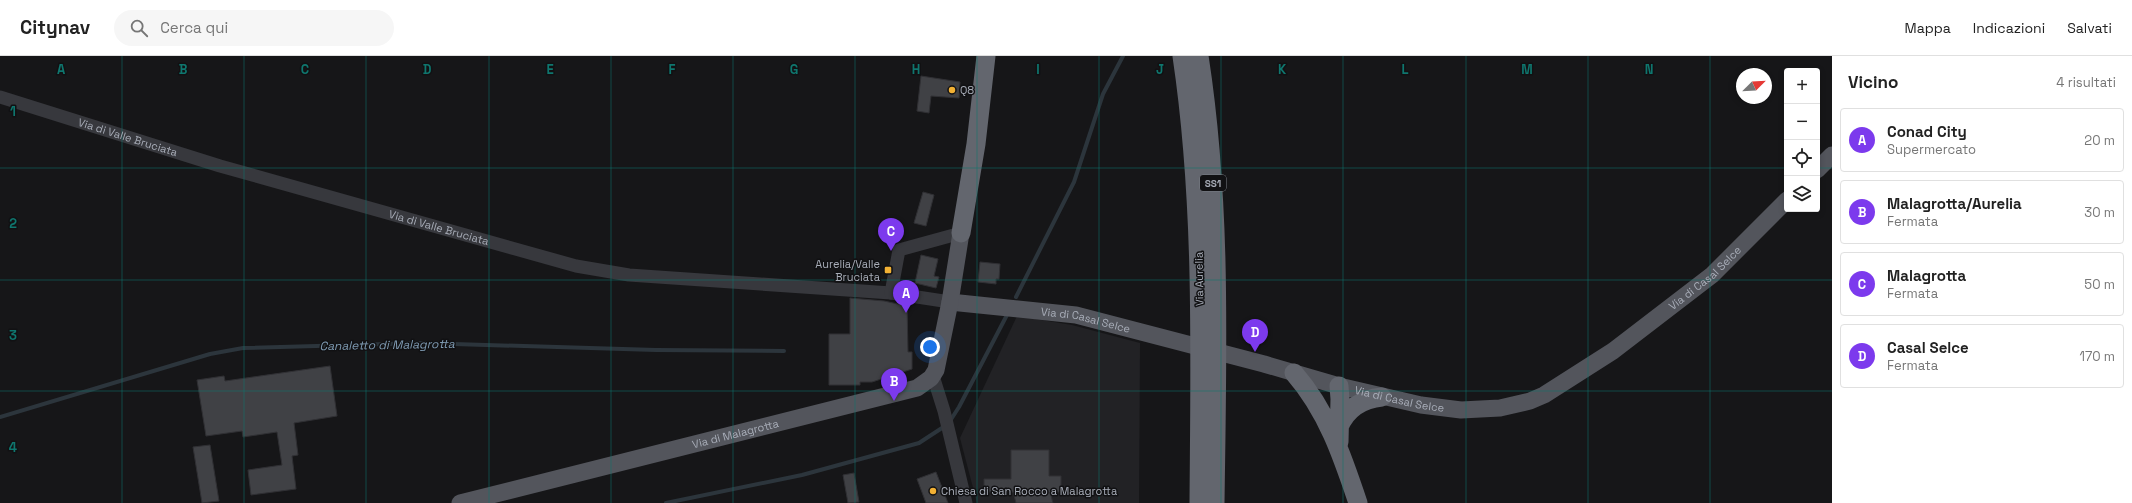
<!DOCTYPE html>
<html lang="it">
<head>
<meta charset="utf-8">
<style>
  :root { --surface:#fff; --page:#f6f6f6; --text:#222; --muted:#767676; --line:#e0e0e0; --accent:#7c3aed }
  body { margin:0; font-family:"Space Grotesk",sans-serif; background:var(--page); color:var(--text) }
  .controls { position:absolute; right:12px; top:12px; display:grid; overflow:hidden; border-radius:4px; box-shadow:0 2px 6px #0003 }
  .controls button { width:36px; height:36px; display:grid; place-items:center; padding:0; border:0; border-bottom:1px solid var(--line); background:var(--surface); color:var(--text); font:20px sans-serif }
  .compass { position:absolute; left:1736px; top:12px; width:36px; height:36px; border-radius:50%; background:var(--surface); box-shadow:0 2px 6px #0003; rotate:66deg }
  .you { position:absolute; left:930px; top:291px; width:14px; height:14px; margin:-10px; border:3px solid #fff; border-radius:50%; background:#1a73e8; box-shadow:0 0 0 6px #1a73e833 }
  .badge { display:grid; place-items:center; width:26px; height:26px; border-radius:50%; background:var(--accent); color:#fff; font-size:13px; font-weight:700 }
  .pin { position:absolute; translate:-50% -33px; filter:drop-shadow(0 1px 2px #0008) }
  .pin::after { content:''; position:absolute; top:21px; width:14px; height:12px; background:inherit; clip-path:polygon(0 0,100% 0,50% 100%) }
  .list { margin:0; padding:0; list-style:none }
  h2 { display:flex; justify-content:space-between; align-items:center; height:52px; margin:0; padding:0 16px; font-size:17px }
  h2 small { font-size:13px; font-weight:400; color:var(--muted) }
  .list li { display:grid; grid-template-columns:26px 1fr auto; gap:12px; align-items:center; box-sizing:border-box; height:64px; margin:0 8px 8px; padding:0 8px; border:1px solid var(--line); border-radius:4px }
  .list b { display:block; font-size:15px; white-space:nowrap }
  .list p { margin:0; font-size:13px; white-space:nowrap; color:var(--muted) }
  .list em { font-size:13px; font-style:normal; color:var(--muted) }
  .icon { flex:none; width:22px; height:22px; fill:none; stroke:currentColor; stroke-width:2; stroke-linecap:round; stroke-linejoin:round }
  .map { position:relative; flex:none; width:1832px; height:447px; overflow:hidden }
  header { display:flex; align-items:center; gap:24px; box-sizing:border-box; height:56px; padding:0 20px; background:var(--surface); border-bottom:1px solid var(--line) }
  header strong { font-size:19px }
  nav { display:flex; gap:22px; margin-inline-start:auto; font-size:14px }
  .search { width:280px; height:36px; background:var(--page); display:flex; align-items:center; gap:10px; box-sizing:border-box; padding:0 14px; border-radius:22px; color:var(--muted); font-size:15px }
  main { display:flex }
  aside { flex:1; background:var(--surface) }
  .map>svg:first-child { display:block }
  .built { fill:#222225 }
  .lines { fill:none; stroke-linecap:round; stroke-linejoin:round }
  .stream { stroke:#2c353c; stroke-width:4 }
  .building { fill:#404145; stroke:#303034 }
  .minor { stroke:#37383d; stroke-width:13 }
  .major { stroke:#53555c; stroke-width:17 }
  .highway { stroke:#63666e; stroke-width:19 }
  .grid { fill:none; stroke:#0f766e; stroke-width:1; stroke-opacity:0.55 }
  .poi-dot { fill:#f2b134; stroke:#111113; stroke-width:1.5 }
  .labels { text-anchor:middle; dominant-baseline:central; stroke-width:3; stroke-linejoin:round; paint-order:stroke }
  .shield { fill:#111113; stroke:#7b7e86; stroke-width:1 }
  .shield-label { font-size:10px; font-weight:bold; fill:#a8adb8 }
  .poi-label { font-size:11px; fill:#a8adb8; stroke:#111113; text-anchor:start }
  .street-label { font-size:11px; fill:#a8adb8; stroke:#111113 }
  .water-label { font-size:12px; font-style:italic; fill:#7f9bb3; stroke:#111113 }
  .grid-label { font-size:13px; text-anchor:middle; font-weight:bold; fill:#0f766e; stroke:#111113; stroke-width:3; stroke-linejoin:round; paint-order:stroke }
</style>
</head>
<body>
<header>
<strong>Citynav</strong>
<div class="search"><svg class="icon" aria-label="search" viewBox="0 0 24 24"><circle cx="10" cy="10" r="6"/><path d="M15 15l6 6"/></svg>Cerca qui</div>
<nav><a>Mappa</a><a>Indicazioni</a><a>Salvati</a></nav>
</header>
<main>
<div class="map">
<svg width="1832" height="447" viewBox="0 0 1832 447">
  <rect width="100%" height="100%" fill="#161618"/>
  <path class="built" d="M1017,260L1072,269L1140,287L1139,447H977L960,382Z"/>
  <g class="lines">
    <path class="stream" d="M1016,241L1074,126L1103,38L1123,0
      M0,361L210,298L243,292L422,287L656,294L784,295
      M950,365L959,351L1008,257
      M666,447L802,419L919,387L945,370"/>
  </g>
  <path class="building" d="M921,20L960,26L959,42L931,40L929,57L917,55Z
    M923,136L934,139L926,170L914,167Z
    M921,199L938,203L934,220L939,221L936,232L915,227Z
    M980,206L1000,208L999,223H996V228L978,226Z
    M850,242L884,245L907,250L908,296H912V313L872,326H860V329H829V278H850Z
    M330,310L337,360L294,367L298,399L292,400L296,433L251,439L248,414L282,409L277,376L243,381L242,375L206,380L197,324L224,320L225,325Z
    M210,389L219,445L202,447L193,391Z
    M1011,394H1049V420H1061V436H1050L1053,447H1016L1013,436H984V423H1011Z
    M936,416L948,447H926L917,423Z
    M854,417L859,446L848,447L843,419Z"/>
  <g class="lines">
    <g class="minor">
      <path id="s1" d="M0,41L220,110L576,210L629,219L891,237L950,246"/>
      <path d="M891,237L899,194L961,177"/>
      <path d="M933,320L944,355L966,447"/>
    </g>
    <g class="major">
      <path d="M1817,114L1832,99"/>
      <path id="s2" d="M950,246L1076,259L1264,308L1339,330L1421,349L1461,354L1500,352L1530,345L1544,339L1613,295L1712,219L1787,144"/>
      <path id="s3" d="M460,447L917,332L931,322L936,314L950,246L961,177"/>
    </g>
    <path class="highway" d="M1182,0C1204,148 1200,298 1199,447
      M1199,0C1222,148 1217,298 1215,447
      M961,177L976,88L986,0
      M1294,317C1327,355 1342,399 1358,447
      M1339,330L1340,343L1339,386
      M1339,371C1347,352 1362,343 1382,341"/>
  </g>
  <path class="grid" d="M122,0V447M244,0V447M366,0V447M489,0V447M611,0V447M733,0V447M855,0V447M977,0V447M1099,0V447M1221,0V447M1343,0V447M1466,0V447M1588,0V447M1710,0V447M0,112H1787M1817,112H1832M0,224H1832M0,335H1832"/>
  <g class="poi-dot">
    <circle cx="952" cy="34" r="4"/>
    <rect x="884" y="210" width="8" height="8" rx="2"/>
    <circle cx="933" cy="435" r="4"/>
  </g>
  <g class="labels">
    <rect class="shield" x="1200" y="119" width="26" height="16" rx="3"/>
    <g class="shield-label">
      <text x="1213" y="127">SS1</text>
    </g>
    <g class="poi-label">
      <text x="960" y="34">Q8</text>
      <text x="880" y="208" text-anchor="end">Aurelia/Valle<tspan x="880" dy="13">Bruciata</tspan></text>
      <text x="941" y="435">Chiesa di San Rocco a Malagrotta</text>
    </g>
    <g class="street-label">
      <text stroke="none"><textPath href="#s1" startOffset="134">Via di Valle Bruciata</textPath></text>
      <text stroke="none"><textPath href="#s1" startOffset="458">Via di Valle Bruciata</textPath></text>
      <text stroke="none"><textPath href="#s2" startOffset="808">Via di Casal Selce</textPath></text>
      <text transform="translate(1199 223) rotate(-91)">Via Aurelia</text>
      <text stroke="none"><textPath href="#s2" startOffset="137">Via di Casal Selce</textPath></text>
      <text stroke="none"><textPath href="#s2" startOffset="461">Via di Casal Selce</textPath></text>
      <text stroke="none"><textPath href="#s3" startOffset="284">Via di Malagrotta</textPath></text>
    </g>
    <g class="water-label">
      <text transform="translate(387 289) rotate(-1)">Canaletto di Malagrotta</text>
    </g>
  </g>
  <g class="grid-label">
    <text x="61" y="18">A</text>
    <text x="183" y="18">B</text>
    <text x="305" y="18">C</text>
    <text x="427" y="18">D</text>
    <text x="550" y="18">E</text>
    <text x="672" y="18">F</text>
    <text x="794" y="18">G</text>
    <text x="916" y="18">H</text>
    <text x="1038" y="18">I</text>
    <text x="1160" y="18">J</text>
    <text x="1282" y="18">K</text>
    <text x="1405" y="18">L</text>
    <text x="1527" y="18">M</text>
    <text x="1649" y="18">N</text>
    <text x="13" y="60">1</text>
    <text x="13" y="172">2</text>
    <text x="13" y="284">3</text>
    <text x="13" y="396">4</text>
  </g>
</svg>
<div class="controls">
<button>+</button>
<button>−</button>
<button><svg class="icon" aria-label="locate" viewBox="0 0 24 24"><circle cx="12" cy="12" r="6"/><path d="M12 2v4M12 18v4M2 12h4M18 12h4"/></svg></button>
<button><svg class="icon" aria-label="layers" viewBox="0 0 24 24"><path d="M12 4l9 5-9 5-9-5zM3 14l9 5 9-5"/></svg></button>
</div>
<svg class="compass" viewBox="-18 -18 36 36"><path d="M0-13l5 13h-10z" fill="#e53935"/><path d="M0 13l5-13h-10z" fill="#767676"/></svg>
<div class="you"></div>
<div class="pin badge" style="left:906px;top:257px">A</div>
<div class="pin badge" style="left:894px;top:345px">B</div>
<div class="pin badge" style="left:891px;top:195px">C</div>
<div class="pin badge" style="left:1255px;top:296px">D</div>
</div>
<aside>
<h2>Vicino<small>4 risultati</small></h2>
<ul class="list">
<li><span class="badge">A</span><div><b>Conad City</b><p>Supermercato</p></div><em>20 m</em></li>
<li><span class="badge">B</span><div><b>Malagrotta/Aurelia</b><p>Fermata</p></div><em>30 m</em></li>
<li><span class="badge">C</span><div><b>Malagrotta</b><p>Fermata</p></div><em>50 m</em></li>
<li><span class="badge">D</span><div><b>Casal Selce</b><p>Fermata</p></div><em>170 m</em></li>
</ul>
</aside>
</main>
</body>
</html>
